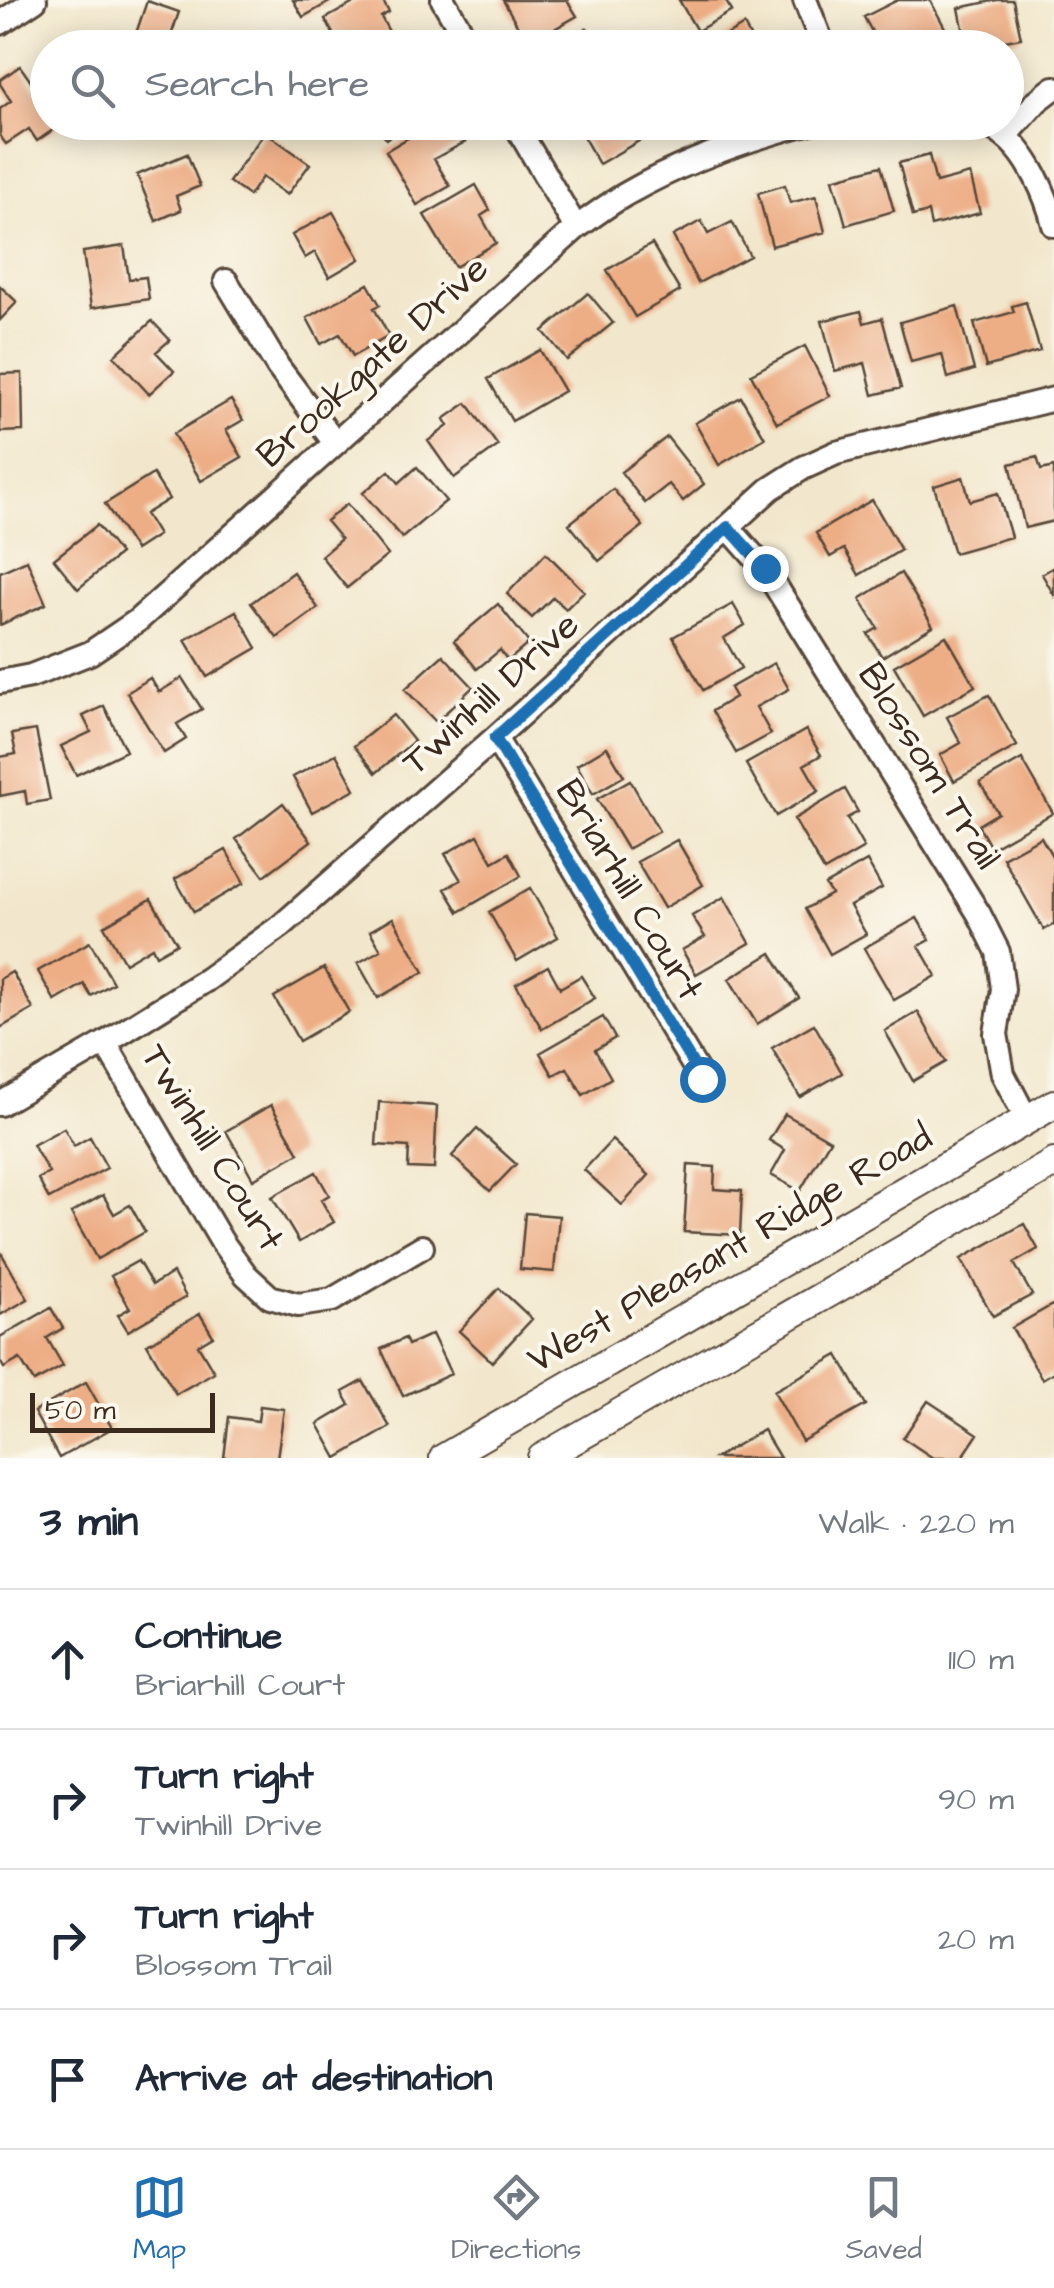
<!DOCTYPE html>
<html lang="en">
<head>
<meta charset="utf-8">
<style>
  :root { --surface:#fff; --page:#f2f2f3; --text:#1f2937; --muted:#747a83; --line:#e0e1e3; --accent:#1f6fb2 }
  body { margin:0; font-family:"Architects Daughter",sans-serif; background:var(--page); color:var(--text) }
  .scale { position:absolute; left:30px; bottom:25px; width:185px; box-sizing:border-box; padding-left:10px; border:5px solid #3b2a1e; border-top:0; font-size:28px; line-height:35px; white-space:nowrap; color:#3b2a1e; -webkit-text-stroke:8px #fbf7ec; paint-order:stroke }
  .stop { position:absolute; width:30px; height:30px; margin:-22px; border:8px solid #1f6fb2; border-radius:50%; background:#fff }
  .stop.end { background:#1f6fb2; border-color:#fff; box-shadow:0 2px 10px #0008 }
  .list { margin:0; padding:0; list-style:none }
  h2 { display:flex; justify-content:space-between; align-items:center; height:130px; margin:0; padding:0 40px; font-size:42px }
  h2 small { font-size:32px; font-weight:400; color:var(--muted) }
  .list li { display:grid; grid-template-columns:65px 1fr auto; gap:30px; align-items:center; box-sizing:border-box; height:140px; padding:0 40px; border-top:2px solid var(--line) }
  .list b { display:block; font-size:38px; white-space:nowrap }
  .list p { margin:0; font-size:32px; white-space:nowrap; color:var(--muted) }
  .list em { font-size:32px; font-style:normal; color:var(--muted) }
  .icon { flex:none; width:55px; height:55px; fill:none; stroke:currentColor; stroke-width:2; stroke-linecap:round; stroke-linejoin:round }
  .map { position:relative; flex:none; width:1054px; height:1458px; overflow:hidden }
  .search { position:absolute; background:var(--surface); box-shadow:0 5px 25px #0003; left:30px; right:30px; top:30px; height:110px; display:flex; align-items:center; gap:25px; box-sizing:border-box; padding:0 35px; border-radius:55px; color:var(--muted); font-size:38px }
  .sheet { height:690px; background:var(--surface) }
  nav { display:flex; justify-content:space-around; align-items:center; box-sizing:border-box; height:140px; border-top:2px solid var(--line); background:var(--surface); font-size:28px; color:var(--muted) }
  nav a { display:grid; justify-items:center; gap:5px }
  nav .on { color:var(--accent) }
  .map>svg:first-child { display:block }
  .building { fill:#edad85 }
  .lines { fill:none; stroke-linecap:round; stroke-linejoin:round }
  .minor-casing { stroke:#564638; stroke-width:28 }
  .tertiary-casing { stroke:#564638; stroke-width:32 }
  .minor { stroke:#fff; stroke-width:22 }
  .tertiary { stroke:#fff; stroke-width:28 }
  .route { stroke:#1f6fb2; stroke-width:12 }
  .labels { text-anchor:middle; dominant-baseline:central; stroke-width:8; stroke-linejoin:round; paint-order:stroke }
  .street-label { font-size:38px; fill:#3b2a1e; stroke:#fbf7ec }
</style>
</head>
<body>
<div class="map">
<svg width="1054" height="1458" viewBox="0 0 1054 1458">
  <rect width="100%" height="100%" fill="#fbf7ec"/>
  <filter id="ink" filterUnits="userSpaceOnUse"><feTurbulence type="fractalNoise" baseFrequency=".01" numOctaves="2"/><feDisplacementMap in="SourceGraphic" scale="20" xChannelSelector="R" yChannelSelector="G"/><feConvolveMatrix kernelMatrix="1 2 1 2 8 2 1 2 1" color-interpolation-filters="sRGB"/></filter>
  <filter id="wash" filterUnits="userSpaceOnUse"><feTurbulence type="fractalNoise" baseFrequency=".0048" numOctaves="4" result="noise"/><feDisplacementMap in="SourceGraphic" scale="40" xChannelSelector="R" yChannelSelector="G"/><feGaussianBlur stdDeviation="2.25" result="paint"/><feColorMatrix in="noise" values="0 0 0 0 0 0 0 0 0 0 0 0 0 0 0 0 0 1.4 0 .05"/><feComposite in="paint" operator="in"/></filter>
  <g filter="url(#wash)">
    <rect width="100%" height="100%" fill="#f2e7cc"/>
    <g id="blocks">
      <path class="building" d="M293,0H333L303,17Z
        M359,0H382L389,12L381,17L398,48H341L325,19Z
        M503,0H567L577,16L528,44Z
        M679,0H725L732,11L697,31Z
        M898,0H930L945,28L909,48H881L864,17Z
        M997,0H1013L1021,38L967,48L959,8Z
        M147,1L179,12L167,48H131Z
        M744,25L756,48H705Z
        M587,28L598,48H553Z
        M20,66L48,106V122H58L60,125L37,141L29,129L6,144L0,136V109L11,101L0,84V80Z
        M375,122H408L386,139Z
        M435,122H454L465,142L434,159L450,186L417,205L386,151Z
        M575,122H635L644,138L599,164Z
        M265,132L310,164L287,195L262,177L249,196L229,182Z
        M187,154L200,186L176,196L181,210L156,221L137,175Z
        M929,155L936,183L970,174L980,213L931,226L928,212L913,216L899,163Z
        M881,166L894,211L846,225L833,179Z
        M476,185L490,210L481,216L496,243L455,267L424,215Z
        M785,185L790,203L816,196L825,232L772,246L758,193Z
        M333,212L360,259L329,277L315,252L305,258L292,235Z
        M701,221L708,234L732,222L750,256L698,283L673,236Z
        M652,244L680,291L635,317L607,270Z
        M124,246L129,279L146,277L149,299L91,308L83,252Z
        M368,284L380,305L374,308L389,336L353,356L340,334L321,344L307,318Z
        M0,286L17,302L0,320Z
        M588,293L613,323L567,360L543,331Z
        M1026,302L1040,351L986,367L974,323L1014,312L1012,306Z
        M957,306L974,370L948,378L942,354L911,362L900,322Z
        M861,311L864,323L882,318L901,388L873,395L865,363L835,371L822,321Z
        M152,321L170,340L156,352L174,371L149,394L114,356Z
        M805,346L830,396L777,423L751,374Z
        M540,350L564,391L512,421L488,379Z
        M22,373L23,431L0,432V374Z
        M741,397L765,438L719,465L695,423Z
        M231,400L243,420L226,430L242,457L201,481L173,434Z
        M467,403L498,446L454,478L428,441L448,426L444,419Z
        M667,437L704,484L683,501L669,484L645,503L621,472Z
        M1037,457L1041,470L1054,467V521L1025,528L1010,464Z
        M417,467L446,501L402,538L363,493L389,471L399,483Z
        M153,474L169,499L145,514L158,535L135,550L105,504Z
        M963,477L970,501L998,493L1011,537L954,553L934,486Z
        M613,489L643,526L599,561L569,524Z
        M872,500L901,550L859,575L844,549L830,557L816,533Z
        M347,504L388,555L347,588L321,556L341,539L326,521Z
        M97,525L120,554L78,589L54,559Z
        M546,553L584,591L566,609L553,597L532,618L507,594Z
        M27,560L46,604L0,625V572Z
        M1054,567V595L1042,574Z
        M293,572L318,608L277,638L251,603Z
        M901,573L933,626L882,657L868,634L878,628L860,599Z
        M498,604L529,643L508,661L500,650L477,669L454,641Z
        M733,604L745,625L724,638L741,668L703,690L673,637Z
        M236,611L257,648L207,677L185,640Z
        M946,636L975,686L923,716L894,666Z
        M443,655L473,687L436,722L405,689Z
        M774,663L789,689L756,707L771,734L736,753L712,711L735,697L730,688Z
        M150,678L159,692L182,678L202,709L177,724L186,739L164,753L127,693Z
        M989,695L1017,746L954,781L940,755L961,743L947,717Z
        M104,706L126,751L76,775L61,746L91,732L83,716Z
        M393,715L414,741L376,773L354,746Z
        M36,730L50,800L27,804L25,791L0,796V757L16,754L12,734Z
        M806,730L821,755L804,765L819,791L776,816L746,764Z
        M607,747L624,776L593,794L577,765Z
        M336,754L355,789L312,812L293,777Z
        M1022,759L1053,813L991,848L978,825L998,813L980,783Z
        M630,780L659,831L627,849L597,799Z
        M845,789L858,812L847,818L864,848L824,871L794,819Z
        M283,803L311,841L264,876L236,839Z
        M478,835L493,862L509,853L521,876L459,912L445,889L461,880L445,854Z
        M1041,837L1054,859V924L1044,930L1003,858Z
        M677,840L703,885L664,908L637,862Z
        M226,850L244,883L194,912L175,879Z
        M867,861L882,888L850,906L866,934L830,954L805,909L831,894L825,885Z
        M530,888L558,937L517,961L489,912Z
        M724,897L750,943L696,974L682,950L705,937L692,916Z
        M151,899L177,943L156,955L152,947L125,963L104,926Z
        M393,918L424,972L378,998L358,963L381,950L370,931Z
        M917,918L930,940L919,946L936,976L894,1000L864,948Z
        M90,942L113,983L91,996L84,984L55,1001L38,971Z
        M771,953L799,998L757,1024L729,979Z
        M548,966L560,988L581,976L595,998L542,1029L516,984Z
        M324,968L349,1012L299,1041L274,997Z
        M12,972L33,1009L0,1028V979Z
        M918,1012L946,1062L913,1081L885,1031Z
        M603,1017L615,1038L595,1050L611,1078L583,1095L567,1068L553,1075L540,1053Z
        M814,1024L842,1073L800,1097L772,1048Z
        M379,1102L437,1106L434,1169L408,1168L409,1147L376,1145Z
        M271,1105L299,1153L253,1179L226,1131Z
        M785,1114L830,1140L800,1191L771,1175L785,1150L769,1140Z
        M64,1128L74,1146L90,1137L107,1168L49,1199L38,1179L49,1173L33,1145Z
        M477,1129L516,1164L490,1191L452,1156Z
        M612,1140L649,1175L622,1205L584,1170Z
        M688,1165L715,1167L714,1189L742,1191L740,1235L684,1232Z
        M316,1172L329,1195L321,1200L334,1222L299,1242L272,1197Z
        M103,1195L114,1214L130,1205L145,1232L97,1259L71,1213Z
        M525,1213L559,1216L554,1272L520,1269Z
        M1024,1224L1038,1249L1014,1263L1032,1295L993,1316L961,1259Z
        M0,1251L28,1299L0,1315Z
        M138,1261L152,1285L173,1273L186,1297L128,1331L118,1315L130,1308L111,1276Z
        M499,1288L532,1319L492,1362L459,1331Z
        M1054,1304V1372L1042,1379L1012,1328Z
        M51,1308L63,1328L47,1338L63,1366L34,1382L20,1359L4,1368L0,1361V1337Z
        M200,1314L213,1336L198,1345L214,1372L176,1394L147,1344Z
        M432,1334L451,1374L403,1396L381,1349L405,1338L408,1345Z
        M838,1355L866,1405L802,1441L774,1391Z
        M363,1381L390,1427L337,1458L318,1424L350,1405L343,1392Z
        M86,1382L112,1428L59,1458L34,1412Z
        M928,1401L978,1434L962,1458H933L903,1438Z
        M260,1406L284,1409L277,1458H224L229,1417L258,1421Z
        M763,1430L780,1458H715Z"/>
    </g>
  </g>
  <g filter="url(#ink)">
    <use href="#blocks" fill-opacity="0" stroke="#564638" stroke-width="2.5"/>
    <g class="lines">
      <g class="minor-casing">
        <path id="minor" d="M443,0L471,48
          M805,0L824,48
          M0,23L35,0
          M514,122L576,228
          M982,122C989,126 997,130 1003,135C1028,153 1047,196 1054,225
          M1006,136L1037,101L1054,88
          M226,281L278,367L335,443
          M728,527L765,569L979,914L998,952L1003,989L996,1034L1003,1074L1027,1120
          M0,682L31,676L90,653L137,621L576,228C593,216 610,203 628,193C686,160 747,139 811,122
          M495,738L702,1079
          M105,1043L222,1242L246,1275L270,1297L298,1305L332,1300L422,1247
          M0,1104L105,1043L206,980L281,926L495,738L770,489L803,468L836,453L1054,399"/>
      </g>
      <g class="tertiary-casing">
        <path id="tertiary" d="M444,1458L1054,1104
          M542,1458L1054,1163"/>
      </g>
      <use href="#minor" class="minor"/>
      <use href="#tertiary" class="tertiary"/>
    </g>
  </g>
  <g class="lines" filter="url(#ink)">
    <path class="route" d="M702,1079L495,738L728,527L765,568"/>
  </g>
  <g class="labels">
    <g class="street-label">
      <text transform="translate(373 362) rotate(-42)">Brookgate Drive</text>
      <text transform="translate(491 694) rotate(-42)">Twinhill Drive</text>
      <text transform="translate(929 766) rotate(58)">Blossom Trail</text>
      <text transform="translate(629 890) rotate(59)">Briarhill Court</text>
      <text transform="translate(212 1148) rotate(58)">Twinhill Court</text>
      <text transform="translate(730 1249) rotate(-30)">West Pleasant Ridge Road</text>
    </g>
  </g>
</svg>
<div class="scale">50 m</div>
<div class="stop" style="left:702px;top:1079px"></div>
<div class="stop end" style="left:765px;top:568px"></div>
<div class="search"><svg class="icon" aria-label="search" viewBox="0 0 24 24"><circle cx="10" cy="10" r="6"/><path d="M15 15l6 6"/></svg>Search here</div>
</div>
<section class="sheet">
<h2>3 min<small>Walk · 220 m</small></h2>
<ul class="list">
<li><svg class="icon" aria-label="ahead" viewBox="0 0 24 24"><path d="M12 20V5M6 11l6-6 6 6"/></svg><div><b>Continue</b><p>Briarhill Court</p></div><em>110 m</em></li>
<li><svg class="icon" aria-label="right" viewBox="0 0 24 24"><path d="M7 20v-9h11M14 6l5 5-5 5"/></svg><div><b>Turn right</b><p>Twinhill Drive</p></div><em>90 m</em></li>
<li><svg class="icon" aria-label="right" viewBox="0 0 24 24"><path d="M7 20v-9h11M14 6l5 5-5 5"/></svg><div><b>Turn right</b><p>Blossom Trail</p></div><em>20 m</em></li>
<li><svg class="icon" aria-label="arrive" viewBox="0 0 24 24"><path d="M6 21V4h12l-3 4 3 4H6"/></svg><div><b>Arrive at destination</b></div></li>
</ul>
</section>
<nav>
<a class="on"><svg class="icon" aria-label="map" viewBox="0 0 24 24"><path d="M3 6l6-2 6 2 6-2v14l-6 2-6-2-6 2zM9 4v14M15 6v14"/></svg>Map</a>
<a><svg class="icon" aria-label="directions" viewBox="0 0 24 24"><path d="M12 3l9 9-9 9-9-9zM9 14v-3h6M13 9l2 2-2 2"/></svg>Directions</a>
<a><svg class="icon" aria-label="saved" viewBox="0 0 24 24"><path d="M7 4h10v16l-5-4-5 4z"/></svg>Saved</a>
</nav>
</body>
</html>
